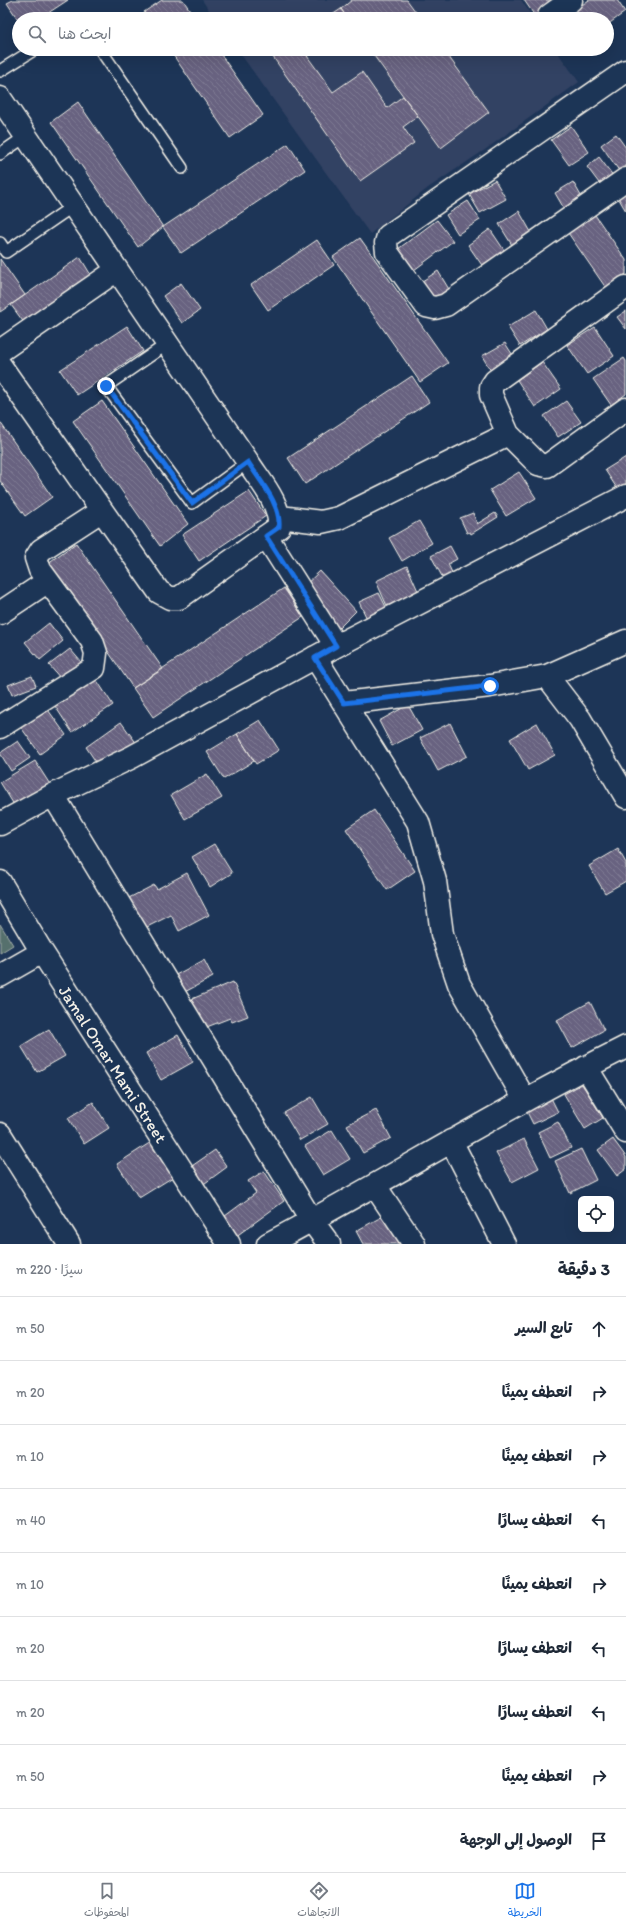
<!DOCTYPE html>
<html lang="ar">
<head>
<meta charset="utf-8">
<style>
  :root { --surface:#fff; --page:#f2f2f3; --text:#1f2937; --muted:#747a83; --line:#e0e1e3; --accent:#1a73e8 }
  body { margin:0; font-family:Itim,"Playpen Sans Arabic",sans-serif; background:var(--page); color:var(--text); direction:rtl }
  .controls { position:absolute; right:12px; bottom:12px; display:grid; overflow:hidden; border-radius:6px; box-shadow:0 4px 16px #0002 }
  .controls button { width:36px; height:36px; display:grid; place-items:center; padding:0; border:0; border-bottom:1px solid var(--line); background:var(--surface); color:var(--text); font:20px sans-serif }
  .stop { position:absolute; width:12px; height:12px; margin:-9px; border:3px solid #1a73e8; border-radius:50%; background:#fff }
  .stop.end { background:#1a73e8; border-color:#fff; box-shadow:0 1px 4px #0008 }
  .list { margin:0; padding:0; list-style:none }
  h2 { display:flex; justify-content:space-between; align-items:center; height:52px; margin:0; padding:0 16px; font-size:17px }
  h2 small { font-size:13px; font-weight:400; color:var(--muted) }
  .list li { display:grid; grid-template-columns:26px 1fr auto; gap:12px; align-items:center; box-sizing:border-box; height:64px; padding:0 16px; border-top:1px solid var(--line) }
  .list b { display:block; font-size:15px; white-space:nowrap }
  .list em { font-size:13px; font-style:normal; color:var(--muted) }
  .icon { flex:none; width:22px; height:22px; fill:none; stroke:currentColor; stroke-width:2; stroke-linecap:round; stroke-linejoin:round }
  .map { position:relative; flex:none; width:626px; height:1244px; overflow:hidden; direction:ltr }
  .search { position:absolute; background:var(--surface); box-shadow:0 4px 16px #0002; left:12px; right:12px; top:12px; height:44px; display:flex; align-items:center; gap:10px; box-sizing:border-box; padding:0 14px; border-radius:22px; color:var(--muted); font-size:15px }
  .sheet { height:628px; background:var(--surface) }
  nav { display:flex; justify-content:space-around; align-items:center; box-sizing:border-box; height:56px; border-top:1px solid var(--line); background:var(--surface); font-size:11px; color:var(--muted) }
  nav a { display:grid; justify-items:center; gap:2px }
  nav .on { color:var(--accent) }
  .map>svg:first-child { display:block }
  .built { fill:#334263 }
  .pitch { fill:#57706d; stroke:#a6b0aa }
  .building { fill:url(#building-back-hatch); stroke:#f4f1e8 }
  .lines { fill:none; stroke-linecap:round; stroke-linejoin:round }
  .lane-casing { stroke:#f4f1e8; stroke-width:14 }
  .street-casing { stroke:#f4f1e8; stroke-width:25 }
  .lane { stroke:#1d3557; stroke-width:11 }
  .street { stroke:#1d3557; stroke-width:22 }
  .route { stroke:#1a73e8; stroke-width:5 }
  .labels { text-anchor:middle; dominant-baseline:central; stroke-width:3; stroke-linejoin:round; paint-order:stroke }
  .street-label { font-size:17px; fill:#f4f1e8; stroke:#1d3557 }
</style>
</head>
<body>
<div class="map">
<svg width="626" height="1244" viewBox="0 0 626 1244">
  <defs>
    <pattern id="building-back-hatch" width="6" height="6" patternUnits="userSpaceOnUse"><rect width="6" height="6" fill="#676280"/><path d="M-1 5l2 2M0 0l6 6M5-1l2 2" fill="none" stroke="#7d7992"/></pattern>
  </defs>
  <rect width="100%" height="100%" fill="#1d3557"/>
  <filter id="ink" filterUnits="userSpaceOnUse"><feTurbulence type="fractalNoise" baseFrequency=".025" numOctaves="2"/><feDisplacementMap in="SourceGraphic" scale="8" xChannelSelector="R" yChannelSelector="G"/><feConvolveMatrix kernelMatrix="1 2 1 2 8 2 1 2 1" color-interpolation-filters="sRGB"/></filter>
  <g filter="url(#ink)">
    <path class="built" d="M202,0H521L534,19H215Z
      M237,49H555L579,82L486,149L428,188L370,234Z"/>
    <path class="pitch" d="M0,924L13,945L0,953Z"/>
    <path class="building" d="M13,0H68L39,19H19V21L7,3Z
      M162,0H183L196,19H149L144,12Z
      M352,0H407L421,19H348L341,9Z
      M524,0H558L535,16Z
      M589,0H617L625,12L607,25V19H581L575,10Z
      M341,9L348,19H326Z
      M169,49H217L263,115L230,138Z
      M284,49H317L307,56L333,92L362,72L387,108L403,96L418,116L403,127L414,143L360,181L273,57Z
      M369,49H443L489,112L441,148Z
      M78,102L163,227L138,247L51,122Z
      M571,126L589,152L569,165L551,140Z
      M616,134L626,148V168L620,172L601,145Z
      M288,144L305,170L181,253L163,227Z
      M599,157L617,181L605,191L587,167Z
      M495,180L506,199L480,213L469,194Z
      M573,182L584,201L566,212L555,193Z
      M626,188V211L616,194Z
      M468,201L480,220L458,234L446,215Z
      M519,211L535,239L515,250L499,224Z
      M593,212L626,260V274L606,288L566,230Z
      M437,220L453,241L410,273L394,252Z
      M490,229L508,256L486,271L468,245Z
      M360,238L448,363L420,382L333,257Z
      M317,240L334,265L268,310L251,285Z
      M80,257L94,280L28,328L11,305Z
      M0,259L25,295L0,312Z
      M438,271L450,291L431,303L419,283Z
      M181,283L200,310L182,323L163,296Z
      M536,310L547,329L520,346L508,327Z
      M626,311V329L617,317Z
      M127,326L143,351L77,395L60,370Z
      M595,327L614,356L587,374L567,345Z
      M505,343L514,357L491,371L482,356Z
      M624,358L626,361V394L611,405L593,379Z
      M542,362L561,389L535,407L517,380Z
      M412,376L429,402L305,484L288,458Z
      M102,401L188,524L160,546L73,421Z
      M566,401L581,422L558,437L544,416Z
      M0,422L52,497L25,516L0,481Z
      M626,457V489L620,493L605,470Z
      M519,472L536,498L506,516L490,490Z
      M249,491L266,516L199,561L182,535Z
      M473,513L477,524L495,513L498,517L471,534L470,532L467,533L460,518Z
      M419,521L432,543L402,561L389,538Z
      M76,543L163,669L133,688L48,563Z
      M450,546L457,559L448,564L454,577L445,582L431,556Z
      M407,566L418,591L387,606L376,581Z
      M320,571L356,611L338,629L301,589Z
      M284,588L303,617L153,717L133,688Z
      M379,593L389,613L369,623L359,602Z
      M49,623L63,641L40,660L25,642Z
      M70,649L82,663L61,679L49,665Z
      M32,676L36,686L12,695L8,685Z
      M94,676L113,705L72,732L53,703Z
      M408,705L422,730L392,746L379,721Z
      M46,707L66,735L40,754L20,726Z
      M260,720L279,750L256,764L237,734Z
      M121,722L140,748L104,774L86,747Z
      M450,723L467,756L438,771L420,738Z
      M537,723L555,755L528,770L510,739Z
      M237,734L254,761L224,779L207,752Z
      M18,741L30,758L11,771L0,753Z
      M35,761L51,786L16,808L0,782Z
      M207,774L222,798L185,819L171,795Z
      M374,810L415,871L387,890L346,829Z
      M214,844L232,873L210,887L192,857Z
      M618,849L626,863V881L605,893L589,866Z
      M187,873L209,915L179,931L171,915L139,931L123,901L154,885L157,889Z
      M204,960L213,977L179,995L170,978Z
      M233,982L248,1016L232,1022L230,1018L199,1030L187,1001Z
      M590,1002L604,1030L572,1048L557,1020Z
      M49,1029L65,1056L37,1072L21,1046Z
      M178,1035L193,1062L161,1080L146,1053Z
      M582,1084L603,1118L585,1129L564,1094Z
      M549,1094L558,1112L533,1124L524,1106Z
      M312,1097L328,1124L300,1140L284,1113Z
      M93,1102L109,1128L84,1144L68,1118Z
      M376,1110L391,1138L363,1153L347,1125Z
      M558,1122L571,1148L550,1158L538,1132Z
      M332,1130L350,1159L323,1175L305,1146Z
      M524,1139L539,1168L512,1182L496,1153Z
      M613,1139L626,1157V1169L617,1176L598,1150Z
      M151,1142L173,1177L139,1198L117,1164Z
      M581,1149L596,1180L570,1193L555,1161Z
      M215,1150L227,1167L201,1186L189,1168Z
      M264,1171L284,1201L235,1237L221,1219L256,1193L248,1181Z
      M385,1215L401,1244H363L356,1231Z"/>
    <g class="lines">
      <g class="lane-casing">
        <path id="lane" d="M100,49L182,168
          M0,71L35,49
          M0,154L26,136
          M0,243L6,252L73,206
          M167,344L106,386L192,503L248,462"/>
      </g>
      <g class="street-casing">
        <path id="street" d="M549,16L571,0
          M626,71L388,236L386,243L387,252L426,306L435,308L446,305L626,179
          M0,98L248,462C260,481 281,504 279,527L179,598H170L159,592L0,365
          M626,287L495,381L491,387V395L508,434L538,464L547,466L626,409
          M0,351L117,270
          M280,517L321,522L339,518L508,434
          M266,536L336,646
          M0,613L48,581
          M315,657L418,822L435,881L442,934L459,984L525,1100
          M547,676L626,641
          M344,703L490,686L547,676L580,719L626,797
          M0,727L94,668L96,653L92,641L40,570L36,558L41,550L101,511
          M53,795L312,1221L329,1244
          M0,824L53,795L132,757L336,646L626,496
          M0,882L42,952L229,1244
          M0,976L42,952
          M586,1067L626,1132
          M0,1134L69,1244
          M451,1141L504,1244
          M375,1186L414,1244
          M268,1244C388,1180 504,1108 626,1047"/>
      </g>
      <use href="#lane" class="lane"/>
      <use href="#street" class="street"/>
    </g>
  </g>
  <g class="lines" filter="url(#ink)">
    <path class="route" d="M106,386L192,503L248,462C260,481 281,504 279,527L266,536L336,646L315,658L344,703L490,686"/>
  </g>
  <g class="labels">
    <g class="street-label">
      <text transform="translate(113 1064) rotate(57)">Jamal Omar Mami Street</text>
    </g>
  </g>
</svg>
<div class="controls">
<button><svg class="icon" aria-label="locate" viewBox="0 0 24 24"><circle cx="12" cy="12" r="6"/><path d="M12 2v4M12 18v4M2 12h4M18 12h4"/></svg></button>
</div>
<div class="stop" style="left:490px;top:686px"></div>
<div class="stop end" style="left:106px;top:386px"></div>
<div class="search"><svg class="icon" aria-label="search" viewBox="0 0 24 24"><circle cx="10" cy="10" r="6"/><path d="M15 15l6 6"/></svg>ابحث هنا</div>
</div>
<section class="sheet">
<h2>3 دقيقة<small>سيرًا · 220 m</small></h2>
<ul class="list">
<li><svg class="icon" aria-label="ahead" viewBox="0 0 24 24"><path d="M12 20V5M6 11l6-6 6 6"/></svg><div><b>تابع السير</b></div><em>50 m</em></li>
<li><svg class="icon" aria-label="right" viewBox="0 0 24 24"><path d="M7 20v-9h11M14 6l5 5-5 5"/></svg><div><b>انعطف يمينًا</b></div><em>20 m</em></li>
<li><svg class="icon" aria-label="right" viewBox="0 0 24 24"><path d="M7 20v-9h11M14 6l5 5-5 5"/></svg><div><b>انعطف يمينًا</b></div><em>10 m</em></li>
<li><svg class="icon" aria-label="left" viewBox="0 0 24 24"><path d="M17 20v-9H6M10 6l-5 5 5 5"/></svg><div><b>انعطف يسارًا</b></div><em>40 m</em></li>
<li><svg class="icon" aria-label="right" viewBox="0 0 24 24"><path d="M7 20v-9h11M14 6l5 5-5 5"/></svg><div><b>انعطف يمينًا</b></div><em>10 m</em></li>
<li><svg class="icon" aria-label="left" viewBox="0 0 24 24"><path d="M17 20v-9H6M10 6l-5 5 5 5"/></svg><div><b>انعطف يسارًا</b></div><em>20 m</em></li>
<li><svg class="icon" aria-label="left" viewBox="0 0 24 24"><path d="M17 20v-9H6M10 6l-5 5 5 5"/></svg><div><b>انعطف يسارًا</b></div><em>20 m</em></li>
<li><svg class="icon" aria-label="right" viewBox="0 0 24 24"><path d="M7 20v-9h11M14 6l5 5-5 5"/></svg><div><b>انعطف يمينًا</b></div><em>50 m</em></li>
<li><svg class="icon" aria-label="arrive" viewBox="0 0 24 24"><path d="M6 21V4h12l-3 4 3 4H6"/></svg><div><b>الوصول إلى الوجهة</b></div></li>
</ul>
</section>
<nav>
<a class="on"><svg class="icon" aria-label="map" viewBox="0 0 24 24"><path d="M3 6l6-2 6 2 6-2v14l-6 2-6-2-6 2zM9 4v14M15 6v14"/></svg>الخريطة</a>
<a><svg class="icon" aria-label="directions" viewBox="0 0 24 24"><path d="M12 3l9 9-9 9-9-9zM9 14v-3h6M13 9l2 2-2 2"/></svg>الاتجاهات</a>
<a><svg class="icon" aria-label="saved" viewBox="0 0 24 24"><path d="M7 4h10v16l-5-4-5 4z"/></svg>المحفوظات</a>
</nav>
</body>
</html>
